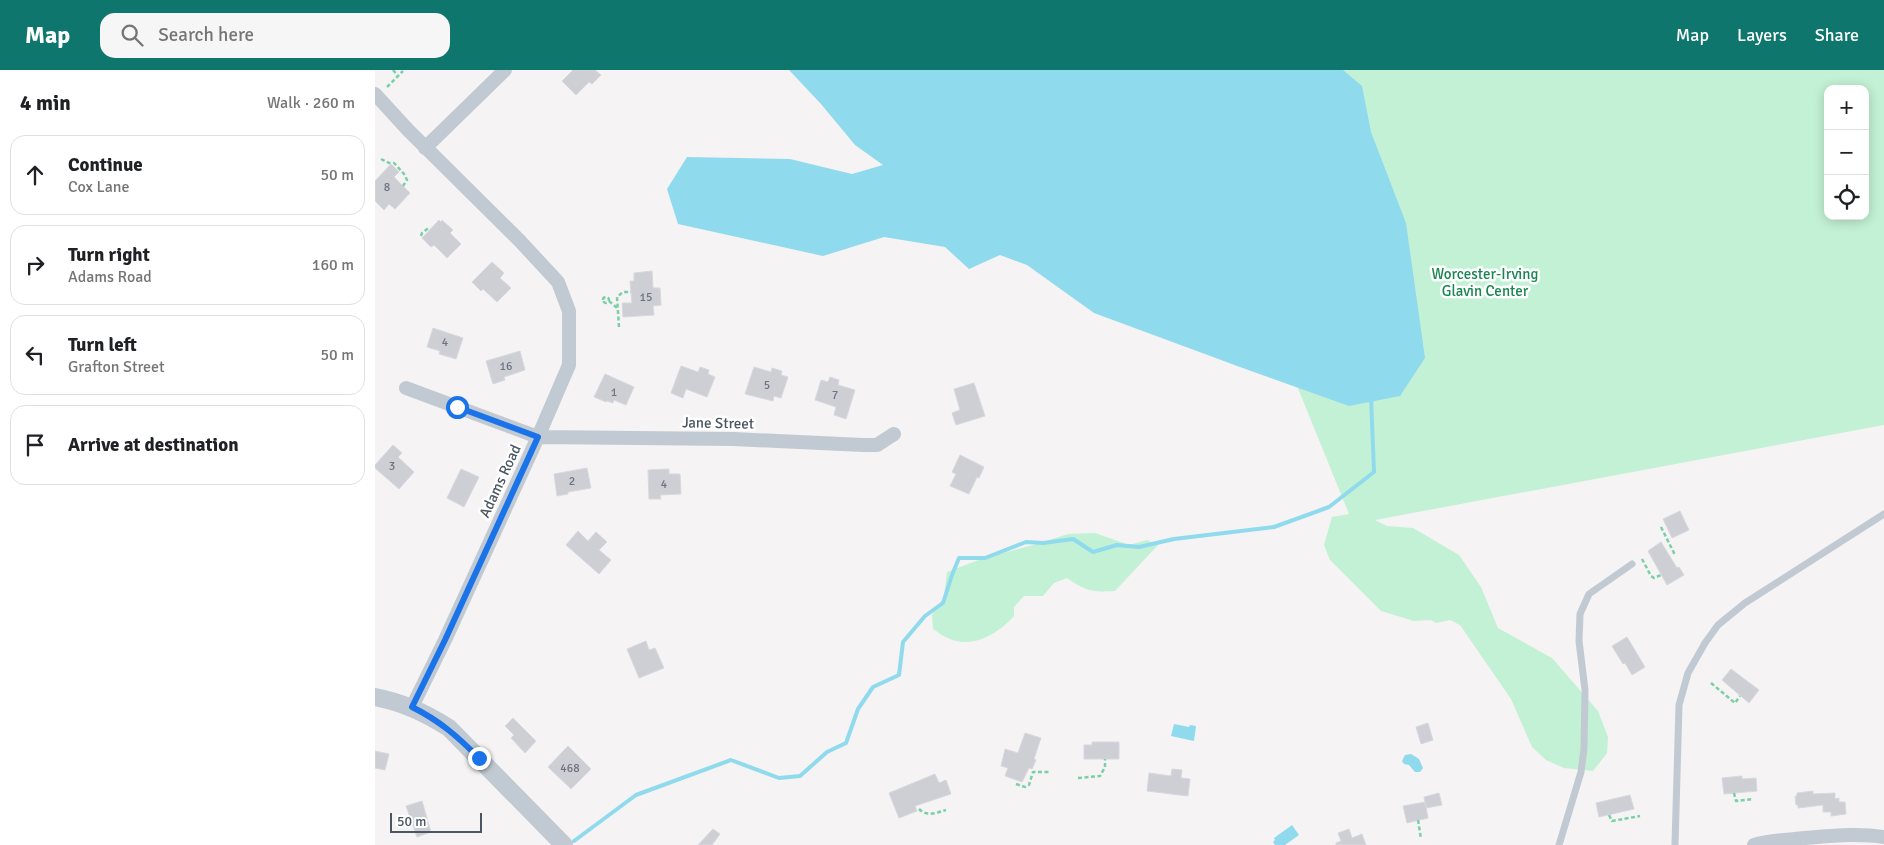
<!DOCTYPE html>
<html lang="en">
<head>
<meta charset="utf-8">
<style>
  :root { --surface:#fff; --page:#f6f6f6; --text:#202124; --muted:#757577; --line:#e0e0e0; --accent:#0f766e }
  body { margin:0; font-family:Signika,sans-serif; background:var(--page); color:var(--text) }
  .controls { position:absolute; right:15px; top:15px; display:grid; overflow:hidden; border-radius:10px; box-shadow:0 2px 12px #0003 }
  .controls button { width:45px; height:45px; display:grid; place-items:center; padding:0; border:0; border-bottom:1px solid var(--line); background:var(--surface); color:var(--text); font:25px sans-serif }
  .scale { position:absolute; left:15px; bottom:12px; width:92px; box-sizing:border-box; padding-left:5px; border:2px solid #4a5661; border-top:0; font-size:14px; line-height:18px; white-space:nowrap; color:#4a5661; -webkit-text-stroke:4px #fff; paint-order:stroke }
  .stop { position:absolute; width:15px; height:15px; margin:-11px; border:4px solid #1a73e8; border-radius:50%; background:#fff }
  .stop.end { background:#1a73e8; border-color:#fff; box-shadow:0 1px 5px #0008 }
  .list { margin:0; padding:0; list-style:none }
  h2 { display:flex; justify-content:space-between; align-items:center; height:65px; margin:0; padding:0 20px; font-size:21px }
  h2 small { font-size:16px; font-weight:400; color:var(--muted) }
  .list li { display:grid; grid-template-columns:32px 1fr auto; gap:15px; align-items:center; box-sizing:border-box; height:80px; margin:0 10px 10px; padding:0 10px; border:1px solid var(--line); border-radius:15px }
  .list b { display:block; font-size:19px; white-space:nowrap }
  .list p { margin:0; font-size:16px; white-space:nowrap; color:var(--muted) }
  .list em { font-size:16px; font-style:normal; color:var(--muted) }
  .icon { flex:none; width:28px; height:28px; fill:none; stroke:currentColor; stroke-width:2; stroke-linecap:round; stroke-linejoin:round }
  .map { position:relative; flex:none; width:1509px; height:775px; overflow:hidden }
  header { display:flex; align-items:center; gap:30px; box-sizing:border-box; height:70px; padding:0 25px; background:var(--accent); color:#fff }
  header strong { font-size:24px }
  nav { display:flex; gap:28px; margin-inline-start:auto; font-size:18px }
  .search { width:350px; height:45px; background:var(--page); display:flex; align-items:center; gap:12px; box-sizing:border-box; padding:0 18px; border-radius:15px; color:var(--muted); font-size:19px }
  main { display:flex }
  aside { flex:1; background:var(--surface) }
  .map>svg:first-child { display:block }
  .green { fill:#c3f1d5; fill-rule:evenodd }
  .water { fill:#90daee }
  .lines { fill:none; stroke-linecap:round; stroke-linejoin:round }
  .stream { stroke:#90daee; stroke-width:4 }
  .building { fill:#cdcfd5; stroke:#d7d9de }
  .path { stroke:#7ad0a6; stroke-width:2.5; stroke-dasharray:4 2.5; stroke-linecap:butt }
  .service { stroke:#c1cad2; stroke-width:7 }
  .minor { stroke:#c1cad2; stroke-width:14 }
  .tertiary { stroke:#c1cad2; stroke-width:18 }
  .route { stroke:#1a73e8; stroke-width:6 }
  .labels { text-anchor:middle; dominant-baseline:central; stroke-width:5; stroke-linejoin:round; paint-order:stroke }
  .number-label { font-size:12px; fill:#6b747e }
  .park-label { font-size:15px; fill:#17864f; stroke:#fff }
  .street-label { font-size:15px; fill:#4a5661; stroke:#fff }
</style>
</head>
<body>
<header>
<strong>Map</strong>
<div class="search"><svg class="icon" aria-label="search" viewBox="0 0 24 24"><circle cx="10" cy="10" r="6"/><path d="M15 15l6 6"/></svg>Search here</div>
<nav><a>Map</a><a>Layers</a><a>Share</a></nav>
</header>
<main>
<aside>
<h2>4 min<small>Walk · 260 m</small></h2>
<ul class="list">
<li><svg class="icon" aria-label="ahead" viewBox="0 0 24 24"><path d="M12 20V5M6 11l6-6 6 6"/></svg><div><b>Continue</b><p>Cox Lane</p></div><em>50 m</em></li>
<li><svg class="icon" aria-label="right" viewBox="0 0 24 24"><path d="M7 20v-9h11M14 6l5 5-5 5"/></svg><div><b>Turn right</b><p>Adams Road</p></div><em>160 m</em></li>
<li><svg class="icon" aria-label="left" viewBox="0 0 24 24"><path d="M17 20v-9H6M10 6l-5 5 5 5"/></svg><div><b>Turn left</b><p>Grafton Street</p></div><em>50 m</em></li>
<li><svg class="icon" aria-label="arrive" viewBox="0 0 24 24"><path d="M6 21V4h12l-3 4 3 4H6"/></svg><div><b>Arrive at destination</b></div></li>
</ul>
</aside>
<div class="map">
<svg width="1509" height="775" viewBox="0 0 1509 775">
  <rect width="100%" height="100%" fill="#f5f3f3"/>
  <path class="green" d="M794,0H1509V355L1000,450L1012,456L1038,458L1084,485L1106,517L1123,558L1177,588L1223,641L1233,667L1232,683L1218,701L1189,698L1171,690L1157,677L1136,629L1085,555L1075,550L1061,553L1056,550L1039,551L1006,541L955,490L949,475L957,447L974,444ZM1453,19H1490V146H1453Z
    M720,463L754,475L772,470L783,475L740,521C717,522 712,522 692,508L679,513L668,526H649L639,537V546C624,563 598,579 575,569C569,567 563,562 558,559L557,545L569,527L572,502L609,488L662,474L693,464Z"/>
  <path class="water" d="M414,0H968L987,16L996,62L1031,153L1050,288L1025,326L974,336L865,297L719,243L652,195L625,185L594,199L570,177L509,167L448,186L303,154L292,119L312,87L415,89L477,104L508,95L480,75L446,34Z
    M799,654L814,657L815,655L821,656L819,671L796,666Z
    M1036,684L1044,689L1048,698L1045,702H1040L1034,695L1029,694L1027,691L1030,685Z
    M917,755L924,765L910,775H900L898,772L900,770L899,768Z"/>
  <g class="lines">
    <path class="stream" d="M199,771L261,725L356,690L404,708L425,706L452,682L471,673L483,639L498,617L524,605L528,572L550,546L568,533L577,505L584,488H610L651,472L668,473L698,469L718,482L742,475L764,477L799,469L899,457L954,437L999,402L996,327"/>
  </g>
  <path class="building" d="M198,0H220L226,5L217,14L214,12L201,25L187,11Z
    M16,94L24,102L19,107L35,123L20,139L14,134L9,140L0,131V111Z
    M64,150L66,152L67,150L78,160L75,163L86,174L72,188L59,175L56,177L47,168Z
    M117,192L129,203L125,208L136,218L122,232L108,219L106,221L97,212Z
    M277,201L278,218H285L286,235L278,236L279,245L248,247L247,233H257L255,211H259V203Z
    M58,258L88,268L81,289L64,284L65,281L52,277Z
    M145,281L150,300L129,307L130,310L118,314L111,291Z
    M306,296L323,302L325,297L334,300L333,304L340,307L332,327L311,319L308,328L296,323Z
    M379,297L396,302L397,298L407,301L406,305L413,307L406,328L399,326L398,331L370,324Z
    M230,304L259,317L251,335L239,330L238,333L232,331L231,332L219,327Z
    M455,307L464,310L463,315L480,320L471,349L459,345L461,337L440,330L446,310L453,312Z
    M599,313L610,346L581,355L577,343L585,340L579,319Z
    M18,375L27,383L23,387L39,402L24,419L0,398V395Z
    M585,385L609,397L604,408L602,407L594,424L575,416L581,404L577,402Z
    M212,398L216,418L193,422V424L182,426L179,404Z
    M86,399L104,407L89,437L72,428Z
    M294,399V404H305L306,424L285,425L286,429H274L273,400Z
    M1305,441L1314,460L1297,468L1288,449Z
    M203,461L213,471L221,462L232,472L224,480L236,490L224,504L191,475Z
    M1286,472L1302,498L1304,497L1309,505L1292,515L1273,481Z
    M1252,567L1270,597L1257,605L1250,593L1248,594L1237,576Z
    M271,571L274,580L280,578L289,598L264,608L252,579Z
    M1356,599L1384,620L1374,633L1347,610Z
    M138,648L161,671L150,683L136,668L139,665L130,656Z
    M1053,653L1058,670L1046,674L1041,657Z
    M650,663L666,668L659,689L661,690L657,699L654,698L647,712L630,706L633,698L626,696L630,679L643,683Z
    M717,672H744V689H709V675H717Z
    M193,676L216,699L196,719L173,697Z
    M0,681L14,684L10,700L0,698Z
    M797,699L807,700L806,708L815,709L813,726L772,721L774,703L796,706Z
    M560,704L564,713L571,710L576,724L540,736L542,741L524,748L514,723Z
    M1367,706V709L1381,708L1382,721L1349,724L1347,708Z
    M1438,721V724L1460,723V729L1464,728V732H1470L1471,744L1456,746V742H1448V735L1423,738V735H1421L1420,726H1422V723Z
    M1064,723L1067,735L1051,738L1049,727Z
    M1255,725L1259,739L1224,747L1221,733Z
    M47,731L56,762L42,767L31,736Z
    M1050,732L1053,748L1032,753L1028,736Z
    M338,759L345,764L337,775H323Z
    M974,759L977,768L987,764L991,775H961V773L966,771L963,763Z"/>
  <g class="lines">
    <path class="path" d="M18,0L23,6
      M12,17L28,1
      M6,89L14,93H19L29,104L32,110L28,116
      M46,166L47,163L55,157
      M228 230a3 3 0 1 1 6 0a3 3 0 1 1-6 0Z
      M234,231L242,238
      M244,257L242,227L248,222H256
      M1286,457L1300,485
      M1267,489L1276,506L1279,508L1286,505
      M1336,613L1360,633L1365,626
      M703,708L725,706L730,697V689
      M641,714L650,717L654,715L658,702H676
      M1359,723L1361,731L1378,729
      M544,739C552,747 561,743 571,740
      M1234,745L1237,751L1265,746
      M1043,750L1046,769"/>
    <path class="service" d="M1184,775L1206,702L1209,679L1210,620L1204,571L1205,544L1214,524L1257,494
      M1300,775L1304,635L1313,603L1330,573L1343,555L1370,533L1509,444"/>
    <path class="minor" d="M0,24L33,60L144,170L183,212L194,241V295L163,367L70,570L37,637
      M50,78L130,0
      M31,318L163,367L358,369L488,375H502L519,364
      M1379,775C1395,770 1413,770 1430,768C1456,766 1483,763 1509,767"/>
    <path class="tertiary" d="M0,627C27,632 51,643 74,658L189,775"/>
  </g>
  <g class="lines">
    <path class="route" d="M82,337L163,367L70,570L37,637C65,651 82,666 104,688"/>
  </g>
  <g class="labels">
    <g class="number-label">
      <text x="12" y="117">8</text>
      <text x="271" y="227">15</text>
      <text x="70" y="272">4</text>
      <text x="131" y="296">16</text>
      <text x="392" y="315">5</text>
      <text x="239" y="322">1</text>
      <text x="460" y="325">7</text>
      <text x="17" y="396">3</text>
      <text x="197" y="411">2</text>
      <text x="289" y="414">4</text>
      <text x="195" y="698">468</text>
    </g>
    <g class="park-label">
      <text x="1110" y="204">Worcester-Irving<tspan x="1110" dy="17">Glavin Center</tspan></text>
    </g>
    <g class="street-label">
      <text transform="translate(343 353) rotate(1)">Jane Street</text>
      <text transform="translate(125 411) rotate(-65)">Adams Road</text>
    </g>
  </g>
</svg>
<div class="controls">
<button>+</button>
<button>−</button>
<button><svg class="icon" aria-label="locate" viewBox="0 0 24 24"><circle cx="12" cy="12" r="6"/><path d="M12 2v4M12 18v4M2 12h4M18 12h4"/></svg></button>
</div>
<div class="scale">50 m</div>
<div class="stop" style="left:82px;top:337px"></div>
<div class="stop end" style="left:104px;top:688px"></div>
</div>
</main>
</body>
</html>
